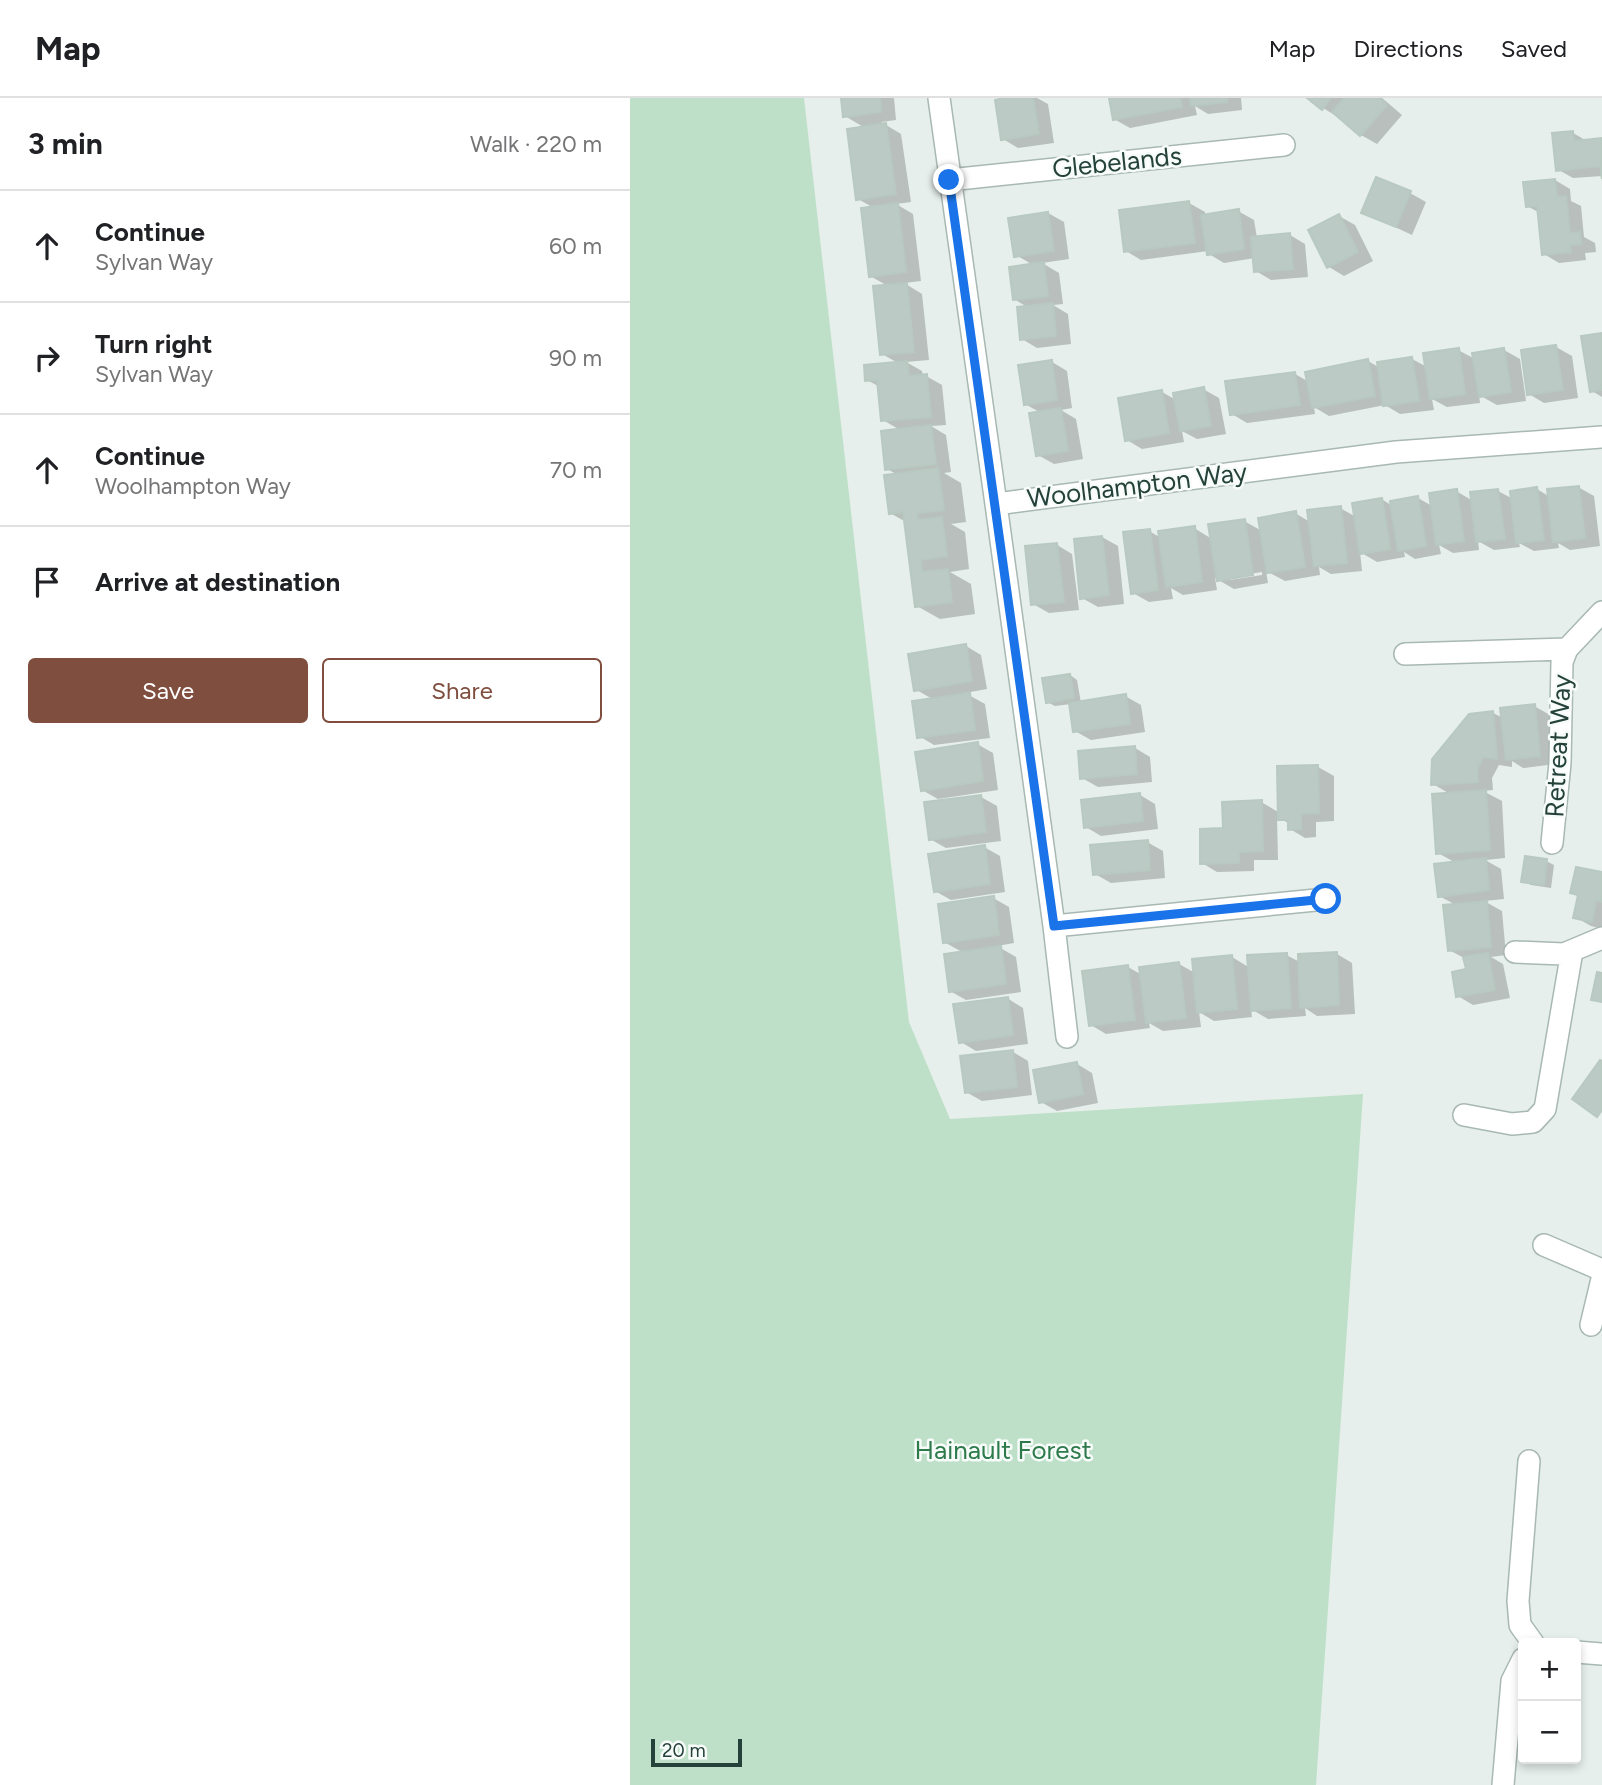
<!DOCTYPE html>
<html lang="en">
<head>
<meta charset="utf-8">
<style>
  :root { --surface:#fff; --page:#f2f2f2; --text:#202124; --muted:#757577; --line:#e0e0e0; --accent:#7f4e3f }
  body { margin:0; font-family:Figtree,sans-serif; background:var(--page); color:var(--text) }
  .controls { position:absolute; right:21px; bottom:21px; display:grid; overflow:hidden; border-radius:7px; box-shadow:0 4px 10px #0003 }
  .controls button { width:63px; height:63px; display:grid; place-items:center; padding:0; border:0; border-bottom:2px solid var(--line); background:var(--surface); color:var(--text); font:35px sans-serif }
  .scale { position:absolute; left:21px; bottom:18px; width:91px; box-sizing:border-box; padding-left:7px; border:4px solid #24423a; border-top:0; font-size:19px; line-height:24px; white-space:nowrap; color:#24423a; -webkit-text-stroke:5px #f7fbf9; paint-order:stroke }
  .stop { position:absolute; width:21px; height:21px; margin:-16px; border:5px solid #1a73e8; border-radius:50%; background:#fff }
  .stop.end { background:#1a73e8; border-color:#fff; box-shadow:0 2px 7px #0008 }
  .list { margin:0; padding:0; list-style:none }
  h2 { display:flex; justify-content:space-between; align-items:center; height:91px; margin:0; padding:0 28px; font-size:30px }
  h2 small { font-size:23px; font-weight:400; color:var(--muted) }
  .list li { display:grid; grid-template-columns:46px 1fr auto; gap:21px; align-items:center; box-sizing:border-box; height:112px; padding:0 28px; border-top:2px solid var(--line) }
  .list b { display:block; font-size:26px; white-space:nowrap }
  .list p { margin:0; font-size:23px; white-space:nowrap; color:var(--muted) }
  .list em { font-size:23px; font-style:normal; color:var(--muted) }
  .actions { display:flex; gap:14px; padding:21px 28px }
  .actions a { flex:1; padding:16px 0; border:2px solid var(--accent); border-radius:7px; text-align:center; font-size:24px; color:var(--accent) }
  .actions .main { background:var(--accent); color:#fff }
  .icon { flex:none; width:38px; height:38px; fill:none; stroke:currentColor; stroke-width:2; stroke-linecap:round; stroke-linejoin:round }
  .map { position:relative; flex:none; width:972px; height:1687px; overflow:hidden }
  header { display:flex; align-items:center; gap:42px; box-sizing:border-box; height:98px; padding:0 35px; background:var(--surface); border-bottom:2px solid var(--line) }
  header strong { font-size:33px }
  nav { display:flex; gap:38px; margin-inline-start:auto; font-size:24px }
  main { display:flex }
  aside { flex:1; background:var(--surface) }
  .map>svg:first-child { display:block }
  .green { fill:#bfe0c8 }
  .shadow { fill:#0003; fill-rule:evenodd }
  .building { fill:#bbcac4; stroke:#b8c9c2; stroke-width:2 }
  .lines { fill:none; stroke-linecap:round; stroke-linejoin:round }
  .minor-casing { stroke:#a8b8b2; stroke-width:24 }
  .minor { stroke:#fff; stroke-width:21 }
  .route { stroke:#1a73e8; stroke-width:9 }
  .labels { text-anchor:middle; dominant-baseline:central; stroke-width:5; stroke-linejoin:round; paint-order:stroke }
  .street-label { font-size:26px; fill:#24423a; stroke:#f7fbf9 }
  .park-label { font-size:26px; fill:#2d7a4b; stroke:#f7fbf9 }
</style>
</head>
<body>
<header>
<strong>Map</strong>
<nav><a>Map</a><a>Directions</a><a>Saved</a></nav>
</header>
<main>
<aside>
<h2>3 min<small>Walk · 220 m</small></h2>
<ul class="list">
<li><svg class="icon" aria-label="ahead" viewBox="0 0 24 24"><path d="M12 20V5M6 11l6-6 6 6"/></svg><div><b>Continue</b><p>Sylvan Way</p></div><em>60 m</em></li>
<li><svg class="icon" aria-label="right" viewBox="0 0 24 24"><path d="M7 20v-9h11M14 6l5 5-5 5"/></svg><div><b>Turn right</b><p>Sylvan Way</p></div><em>90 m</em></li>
<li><svg class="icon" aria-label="ahead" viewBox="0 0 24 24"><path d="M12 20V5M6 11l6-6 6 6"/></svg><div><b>Continue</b><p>Woolhampton Way</p></div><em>70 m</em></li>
<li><svg class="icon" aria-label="arrive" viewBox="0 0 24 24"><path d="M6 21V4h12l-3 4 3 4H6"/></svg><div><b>Arrive at destination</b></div></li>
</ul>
<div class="actions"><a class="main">Save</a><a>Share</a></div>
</aside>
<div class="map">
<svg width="972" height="1687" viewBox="0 0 972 1687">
  <rect width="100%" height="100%" fill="#e6efeb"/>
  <path class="green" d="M0,0H174L279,924L320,1021L733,996L686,1687H0Z"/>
  <path class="shadow" d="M213,0H264L266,22L251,24L271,36L281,104L266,106L283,116L291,183L274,185L292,196L299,262L276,264L292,273L293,278H296L312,287L316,327L301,328L316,337L321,374L314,375L331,385L336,424L321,426L335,434L339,471L320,474L341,486L345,516L310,521L287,508L276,424L260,415L268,377L257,371L270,332L253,322L250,289L237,282L268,265L252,256L258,188L240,178L244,110L228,101L235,30L215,18Z
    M377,0H407L418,6L424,45L388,50L373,41Z
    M480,0H611L612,12L578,16L565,8L567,17L500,30L484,21Z
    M680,0H752L772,17L747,46L731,37L710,18L708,19L693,10Z
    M943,35L957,43L972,42V78L943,80L927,71Z
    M925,82L940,91L941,103L951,108L954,139L965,145L966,154L955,155L956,162L929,165L914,156L910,115L897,108Z
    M780,95L796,104L782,137L733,114Z
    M559,105L575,114V118L608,113L624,122L627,140L660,137L675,146L678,179L641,182L626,173L625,160L594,165L579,156L578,153L511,162L496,153Z
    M418,115L434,124L439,161L412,165L429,175L433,206L423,207L438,216L441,246L407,250L392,241L399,210L384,201L403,167L386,157Z
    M709,118L725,127L743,163L714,178L699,169Z
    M972,236V299L962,293Z
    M926,249L942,258L948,300L914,305L899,296Z
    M828,252L845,261L874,252L890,261L896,303L867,307L849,297L850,305L817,309L802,301L804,312L770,316L755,307L699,318L684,309L685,316L617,325L602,316L665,276L679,284L738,263L750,270L782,261L797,269Z
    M422,264L437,273L442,310L431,312L446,321L453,361L424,366L408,357L411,315L395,306Z
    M573,291L589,300L596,336L567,341L552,333L554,344L512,351L497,342L532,294L546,302Z
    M948,389L964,398L970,448L940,452L928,445L929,450L904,453L889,445L890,449L864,452L848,443L849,452L823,455L809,447L811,456L785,461L774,454L775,459L747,464L730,454L732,473L701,476L689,469L690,477L655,483L636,473L638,485L604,491L585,480L587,492L553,497L541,490L543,501L519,504L503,495L519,433L531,440L564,430L582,441L614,423L632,433L665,415L680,424L710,410L726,419L751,401L763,408L788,400L802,408L826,393L843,403L868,393L883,401L907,391L920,399ZM632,474V477L600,482V479Z
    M472,439L488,448L494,506L468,509L452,500Z
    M427,447L442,456L449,512L419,515L403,506Z
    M336,548L351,557L357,591L335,595L355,606L360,640L304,647L289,638L304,602L285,591Z
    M440,577L447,582L451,605L495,598L511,607L515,634L461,642L445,633L441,606L425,608L417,604Z
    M904,608L920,617L925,666L893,670L882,663V669L869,667L862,680L863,692L853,693L872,703L875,760L855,762L871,771L874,801L854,803L872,813L876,857L861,859L873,866L880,900L843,907L828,898L838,873L836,861L819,852L826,807L809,798L826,765L808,755L820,696L803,686L863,615L873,620Z
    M347,646L363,655L368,692L308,701L292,692Z
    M505,650L520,659L522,684L468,689L452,680Z
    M688,669L704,678V723L686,724V739L675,740L660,731V726L647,719L648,762H624V773L587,774L572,765L594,732L631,704L650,715Z
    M510,697L525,706L528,731L471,738L456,729Z
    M351,699L367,708L371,743L316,750L300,741Z
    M517,744L533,753L535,780L481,785L465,776Z
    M354,749L370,758L375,794L321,802L305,793Z
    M916,763L924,767L921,790L901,787L893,783Z
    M972,776V831L961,828L945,819L949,799L942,795Z
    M363,800L379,809L384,845L367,848L386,859L391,894L336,902L320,893L334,855L314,844Z
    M707,856L722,865L725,916L687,918L675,910L676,918L638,921L621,911L622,919L584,923L569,914L571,929L533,933L519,925L520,930L476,936L461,927L498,869L512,877L549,866L565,875L602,859L620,870L656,857L670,864Z
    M377,900L393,910L398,946L346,953L331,944Z
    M383,954L398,963L402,997L352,1003L336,994Z
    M447,966L462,975L468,1005L427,1013L411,1004Z"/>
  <path class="building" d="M211,0H250L251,14L213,19Z
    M374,0H403L409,36L371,42L365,2Z
    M479,0H550L552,9L483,22Z
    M560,0H597V4L561,8Z
    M677,0H701L692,12Z
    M714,0H749L757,7L730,38L702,14Z
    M256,25L266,96L226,102L217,31Z
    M943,33L944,43L972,40V81L970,68L926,73L922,35Z
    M746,79L781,93L766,129L731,115Z
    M925,81L927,99L936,98L940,135L950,134L951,146L940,147L941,154L912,157L907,108L896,109L893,84Z
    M559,103L565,145L494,154L489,112Z
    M268,105L276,174L239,179L231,110Z
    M609,111L614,151L577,157L571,117Z
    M418,114L424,153L384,159L378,120Z
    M709,116L728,154L697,170L678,132Z
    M660,135L663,171L624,174L621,139Z
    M414,164L418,198L383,202L379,169Z
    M277,185L284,254L250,257L243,188Z
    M423,205L426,238L390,242L387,209Z
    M972,235V292L960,294L951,238Z
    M926,247L933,292L897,297L891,252Z
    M829,250L835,296L800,301L793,255Z
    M874,250L881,294L849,299L842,255Z
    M782,259L789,303L753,308L747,264Z
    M738,261L745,298L682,310L675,274Z
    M422,262L427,302L394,307L388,267Z
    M277,263L279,278L297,276L301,319L251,323L247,282L235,283L234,267Z
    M665,274L670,307L600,317L595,283Z
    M574,289L581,328L550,333L543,295Z
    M532,292L539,335L495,343L488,300Z
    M431,310L438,353L406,358L399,315Z
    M301,327L306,366L255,372L251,333Z
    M308,370L314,412L287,415L288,422L312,419L317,458L291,462L292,474L318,471L322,504L285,509L273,414L259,416L254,377Z
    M949,388L955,440L923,444L917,391Z
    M907,389L914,442L886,445L880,393Z
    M827,391L834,443L806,447L799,395Z
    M868,391L875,441L846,444L840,394Z
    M788,398L796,448L768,453L760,403Z
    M752,400L760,451L730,456L722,405Z
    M711,408L717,465L684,468L677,412Z
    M666,413L675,469L637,475L628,420Z
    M615,421L623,477L587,483L578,426Z
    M565,428L572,484L536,489L528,433Z
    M520,431L528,492L501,496L493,434Z
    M472,438L479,497L450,501L444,441Z
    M427,445L434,504L401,507L395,448Z
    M336,546L342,583L284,593L278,556Z
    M440,576L444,600L416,605L412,580Z
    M340,595L345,632L287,640L282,603Z
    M496,596L500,626L443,634L439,605Z
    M905,606L910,658L876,662L870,610Z
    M863,613L867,661L853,659L847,671L848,684L801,687L802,661L839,616Z
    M348,644L353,683L291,693L285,654Z
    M505,648L507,676L450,681L448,653Z
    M688,667L689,715L671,716V731L658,732V722H648L647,668Z
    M856,692L860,752L806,756L802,696Z
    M510,695L513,723L454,730L451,702Z
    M351,697L356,734L299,742L294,704Z
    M632,702L633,753L609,754V765L570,766V731L593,730L592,704Z
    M518,742L520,772L463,777L460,747Z
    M355,747L360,786L304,794L298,756Z
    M895,758L917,761L914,787L891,784Z
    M856,760L859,792L808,799L804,766Z
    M946,769L972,774V804L966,802L962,824L943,820L948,797L940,795Z
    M364,798L369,837L313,845L308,806Z
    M857,803L861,849L818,853L813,807Z
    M371,848L376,886L319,894L314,856Z
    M707,854L709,907L670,910L668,856Z
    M657,855L661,910L621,913L617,857Z
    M858,855L865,892L826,899L822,874L836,871L833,859Z
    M602,857L607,911L567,915L562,861Z
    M549,864L556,920L516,925L509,869Z
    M498,867L505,922L459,928L452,873Z
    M967,874L972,875V904L961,902Z
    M378,899L383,937L329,945L323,906Z
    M383,952L387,989L335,995L330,958Z
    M970,962L972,963V1012L967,1019L942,1001Z
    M447,964L453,996L409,1005L403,972Z"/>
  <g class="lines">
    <g class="minor-casing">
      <path id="minor" d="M309,0L366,406L766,354L972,339
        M319,82L654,47
        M366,406L424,828
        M775,556L937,551
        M922,745L930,665L932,564L937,551L972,514
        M885,854L934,856L972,840
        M437,939L424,828L696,801
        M834,1017L882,1026L903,1024L915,1011L942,853
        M914,1147L972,1172
        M961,1227L972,1181
        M899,1363L888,1503L890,1527L903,1545
        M946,1554L972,1556
        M873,1687L882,1583L893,1561"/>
    </g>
    <use href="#minor" class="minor"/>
  </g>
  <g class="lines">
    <path class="route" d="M319,82L424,828L696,801"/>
  </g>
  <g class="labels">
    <g class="street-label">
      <text transform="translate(487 64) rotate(-6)">Glebelands</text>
      <text transform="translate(507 387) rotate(-7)">Woolhampton Way</text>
      <text transform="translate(928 648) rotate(-87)">Retreat Way</text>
    </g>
    <g class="park-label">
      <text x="373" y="1352">Hainault Forest</text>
    </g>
  </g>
</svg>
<div class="controls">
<button>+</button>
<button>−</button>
</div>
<div class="scale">20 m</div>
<div class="stop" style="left:696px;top:801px"></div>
<div class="stop end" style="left:319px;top:82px"></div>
</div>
</main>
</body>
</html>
